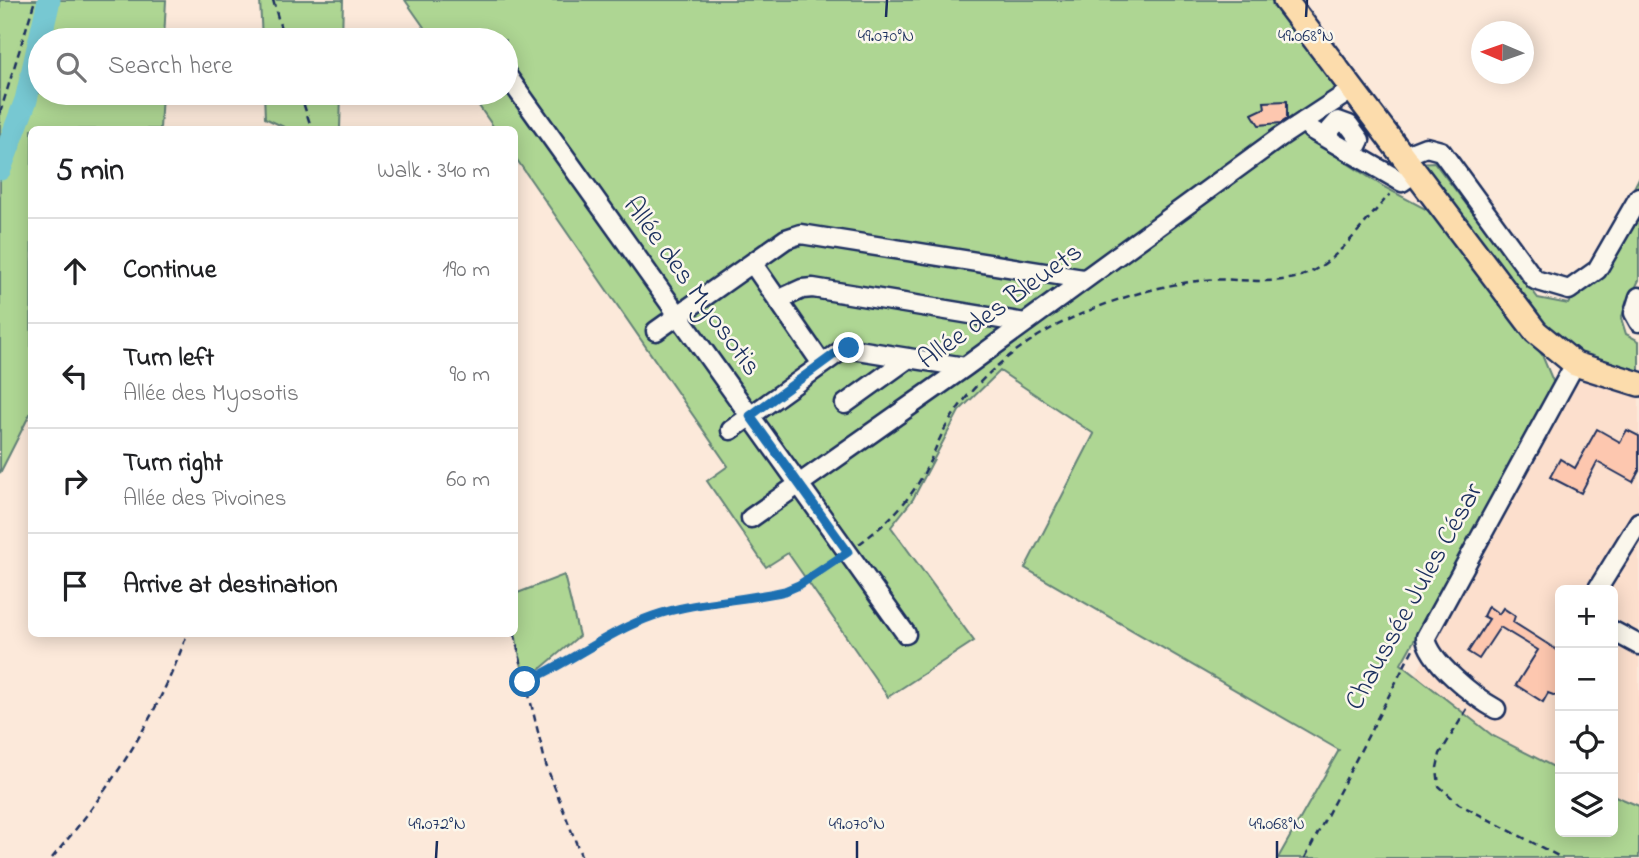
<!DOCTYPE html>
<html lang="en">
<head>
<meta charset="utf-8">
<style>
  :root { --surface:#fff; --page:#f6f6f6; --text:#202124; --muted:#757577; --line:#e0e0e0 }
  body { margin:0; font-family:"Indie Flower",sans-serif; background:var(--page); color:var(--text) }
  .controls { position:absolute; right:21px; bottom:21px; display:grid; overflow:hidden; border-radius:10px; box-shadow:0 4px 18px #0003 }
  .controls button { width:63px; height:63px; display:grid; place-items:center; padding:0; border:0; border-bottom:2px solid var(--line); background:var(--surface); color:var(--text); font:35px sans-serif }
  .compass { position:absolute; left:1471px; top:21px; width:63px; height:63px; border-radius:50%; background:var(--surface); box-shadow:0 4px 18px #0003; rotate:272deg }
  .stop { position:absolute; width:21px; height:21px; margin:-16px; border:5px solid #1f6fb2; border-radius:50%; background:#fff }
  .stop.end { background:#1f6fb2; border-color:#fff; box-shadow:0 2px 7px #0008 }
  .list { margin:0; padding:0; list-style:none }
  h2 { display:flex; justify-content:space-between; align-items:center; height:91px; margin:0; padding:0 28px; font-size:30px }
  h2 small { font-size:23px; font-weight:400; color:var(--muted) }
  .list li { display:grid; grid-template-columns:46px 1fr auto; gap:21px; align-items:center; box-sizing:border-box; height:105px; padding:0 28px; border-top:2px solid var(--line) }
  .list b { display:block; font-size:26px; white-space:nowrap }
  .list p { margin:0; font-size:23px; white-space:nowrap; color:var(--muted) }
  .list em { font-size:23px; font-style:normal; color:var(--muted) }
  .icon { flex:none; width:38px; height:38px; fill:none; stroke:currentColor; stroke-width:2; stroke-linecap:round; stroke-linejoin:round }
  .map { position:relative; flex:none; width:1639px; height:858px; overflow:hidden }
  .search { position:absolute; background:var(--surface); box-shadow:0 4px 18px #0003; left:28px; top:28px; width:490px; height:77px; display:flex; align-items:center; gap:18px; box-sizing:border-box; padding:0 24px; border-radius:38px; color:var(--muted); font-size:26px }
  .panel { position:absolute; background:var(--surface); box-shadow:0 4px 18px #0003; left:28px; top:126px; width:490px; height:511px; border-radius:10px }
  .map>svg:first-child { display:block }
  .built { fill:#fcdfcd }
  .green { fill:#aed693; stroke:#648278; stroke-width:2 }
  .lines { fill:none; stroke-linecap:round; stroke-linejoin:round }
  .river { stroke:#77c8d2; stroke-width:23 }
  .building { fill:#fdc7af; stroke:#1b2f5e; stroke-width:2 }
  .minor-casing { stroke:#1b2f5e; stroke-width:23 }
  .major-casing { stroke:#1b2f5e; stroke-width:28 }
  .path { stroke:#1b2f5e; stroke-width:2.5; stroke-dasharray:7 5; stroke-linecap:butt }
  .minor { stroke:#fbf7ec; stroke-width:18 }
  .major { stroke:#fcdcac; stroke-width:23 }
  .route { stroke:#1f6fb2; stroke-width:9 }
  .ticks { fill:none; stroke:#1b2f5e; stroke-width:2.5 }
  .labels { text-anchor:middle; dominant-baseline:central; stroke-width:5; stroke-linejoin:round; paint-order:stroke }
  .street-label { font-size:28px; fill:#1b2f5e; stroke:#fbf7ec }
  .ticks-label { font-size:18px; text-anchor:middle; fill:#1b2f5e; stroke:#fbf7ec; stroke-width:5; stroke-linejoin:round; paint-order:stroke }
</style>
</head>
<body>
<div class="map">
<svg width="1639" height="858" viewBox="0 0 1639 858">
  <rect width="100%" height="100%" fill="#fce9da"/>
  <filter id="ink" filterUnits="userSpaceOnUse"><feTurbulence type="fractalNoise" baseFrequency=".0143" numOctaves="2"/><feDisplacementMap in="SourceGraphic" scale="14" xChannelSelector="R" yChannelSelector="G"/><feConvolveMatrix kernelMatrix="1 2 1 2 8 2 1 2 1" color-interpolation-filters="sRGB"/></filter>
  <g filter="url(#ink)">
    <path class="built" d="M1585,379L1639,394V806L1613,795V590H1560V770L1493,736L1415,676L1571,387Z"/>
    <path class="green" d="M0,0H166L164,40H40V93H162L160,129L32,130L31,412L0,473Z
      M260,0H343L342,40H262Z
      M405,0H1272L1340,88L1299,132L1384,187L1435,214L1542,355L1555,386L1401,664L1493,736L1560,770V832H1613V795L1639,806V858H1278L1339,750L1025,568L1094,434L1000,371L959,411L913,499L891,527L974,641L888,697L788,553L766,567L707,481L728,466L515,157L514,130L495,129L470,93H506V40H433Z
      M264,93H341L340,129H288L265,118Z
      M1434,162L1538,298L1568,304L1594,266L1639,178V280L1621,318L1626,334L1639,341V377L1563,349L1417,163Z
      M564,575L579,636L525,682L515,633V594Z"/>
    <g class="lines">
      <path class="river" d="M0,169L26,100L49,0"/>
    </g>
    <path class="building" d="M1287,101V119L1281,123L1259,125L1252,114L1265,108L1264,102Z
      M1597,429L1620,442L1627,430L1639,436V471L1633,482L1597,462L1581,493L1550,477L1560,459L1575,468Z
      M1488,606L1499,614L1503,608L1515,616L1513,622L1560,652V689L1556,696L1548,693L1543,702L1516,685L1538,650L1500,627L1479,659L1468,652L1489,619L1483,616Z"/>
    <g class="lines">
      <g class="minor-casing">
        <path id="minor" d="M506,74L906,634
          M1304,121L1312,130L1402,182L1416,172
          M1324,137L1338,121L1349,125L1360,140L1353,154
          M1403,156L1426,147L1441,151L1535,280L1569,290L1597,270L1639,197
          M753,264L822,364
          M1639,297L1634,313L1639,322
          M778,300L802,289L813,288L1025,323
          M656,331L786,239L801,234L1083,279
          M845,404L909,358
          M731,430L845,348L965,367
          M751,518L965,367L1280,137L1353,89
          M1597,590L1639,522
          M1613,631L1639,645
          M1496,709C1476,698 1428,661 1426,637L1575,364"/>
      </g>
      <g class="major-casing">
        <path id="major" d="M1285,0L1536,332L1575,364L1639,384"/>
      </g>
      <path class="path" d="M273,0L284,40
        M300,93L312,130
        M0,113L35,0
        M859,544C889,522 912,499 928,465C935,451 940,435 949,422C973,382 1013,349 1054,327C1100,303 1155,285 1206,280C1240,277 1279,288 1311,272C1342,256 1367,219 1390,194
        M514,633L546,765L582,858
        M525,682C570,663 608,632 654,616C697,601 743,604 786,590C805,584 821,571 837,560
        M1467,709L1440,754L1437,768L1439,786L1459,804L1562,858
        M52,858C109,791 158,717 187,634
        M1305,858L1413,649"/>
      <use href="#minor" class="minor"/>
      <use href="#major" class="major"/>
    </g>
  </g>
  <g class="lines" filter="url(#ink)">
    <path class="route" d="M525,682C570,663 607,632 653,616C696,601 742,601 785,591L799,585L848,552L750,416L840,350L849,348"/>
  </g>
  <path class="ticks" d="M886,17L887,0M1306,17L1307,0M436,858L437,841M857,858V841M1277,858V841"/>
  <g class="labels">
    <g class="street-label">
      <text transform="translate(691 287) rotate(54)">Allée des Myosotis</text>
      <text transform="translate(1001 307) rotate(-36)">Allée des Bleuets</text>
      <text transform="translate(1415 597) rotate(-61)">Chaussée Jules César</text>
    </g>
  </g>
  <g class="ticks-label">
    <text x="886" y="41">49.070°N</text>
    <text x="1306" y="41">49.068°N</text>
    <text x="437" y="829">49.072°N</text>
    <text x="857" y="829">49.070°N</text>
    <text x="1277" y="829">49.068°N</text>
  </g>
</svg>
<div class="controls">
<button>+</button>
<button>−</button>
<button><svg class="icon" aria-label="locate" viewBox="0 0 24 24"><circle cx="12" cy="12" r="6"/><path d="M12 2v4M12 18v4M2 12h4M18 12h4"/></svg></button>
<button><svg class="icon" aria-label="layers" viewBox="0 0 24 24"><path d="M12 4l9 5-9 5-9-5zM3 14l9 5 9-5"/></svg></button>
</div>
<svg class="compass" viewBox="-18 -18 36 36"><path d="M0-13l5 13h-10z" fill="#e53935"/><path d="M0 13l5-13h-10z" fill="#757577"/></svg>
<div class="stop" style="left:525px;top:682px"></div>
<div class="stop end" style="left:849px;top:348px"></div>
<div class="search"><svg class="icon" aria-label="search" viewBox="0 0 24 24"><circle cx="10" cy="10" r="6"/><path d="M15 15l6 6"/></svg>Search here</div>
<section class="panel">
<h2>5 min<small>Walk · 340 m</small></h2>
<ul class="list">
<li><svg class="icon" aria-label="ahead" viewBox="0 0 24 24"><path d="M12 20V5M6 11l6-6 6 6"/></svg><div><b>Continue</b></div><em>190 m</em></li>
<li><svg class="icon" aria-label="left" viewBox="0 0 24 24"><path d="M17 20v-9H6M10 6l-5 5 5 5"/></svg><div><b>Turn left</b><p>Allée des Myosotis</p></div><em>90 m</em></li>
<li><svg class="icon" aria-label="right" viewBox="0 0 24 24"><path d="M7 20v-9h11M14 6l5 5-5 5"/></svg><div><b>Turn right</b><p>Allée des Pivoines</p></div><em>60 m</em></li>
<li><svg class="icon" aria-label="arrive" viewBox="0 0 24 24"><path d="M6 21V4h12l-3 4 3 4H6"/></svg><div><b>Arrive at destination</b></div></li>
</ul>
</section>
</div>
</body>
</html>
